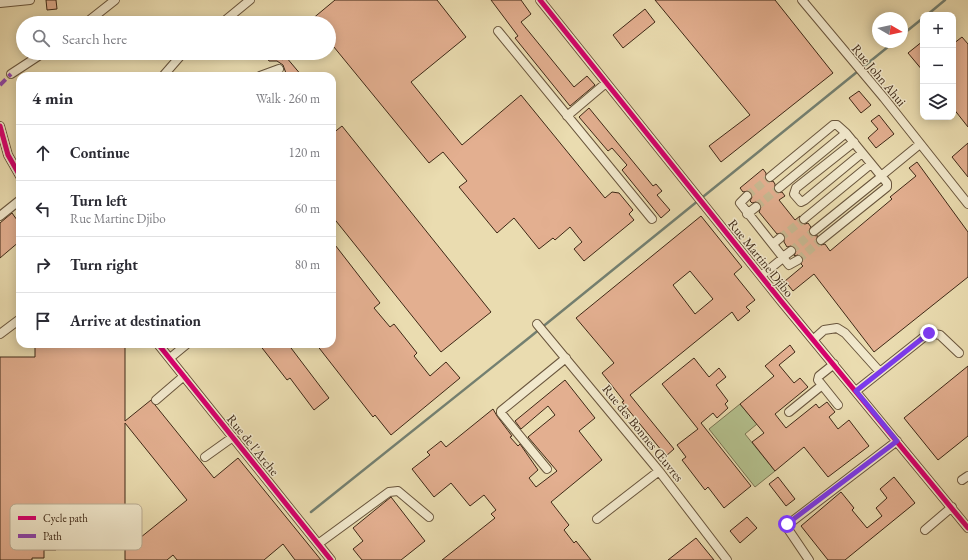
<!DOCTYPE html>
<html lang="en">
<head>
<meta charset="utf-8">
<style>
  :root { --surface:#fff; --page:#f2f2f3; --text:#2b2b33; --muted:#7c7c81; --line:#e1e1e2 }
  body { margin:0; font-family:"EB Garamond",serif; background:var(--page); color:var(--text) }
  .controls { position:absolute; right:12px; top:12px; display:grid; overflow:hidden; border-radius:8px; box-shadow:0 2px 10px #0003 }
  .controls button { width:36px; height:36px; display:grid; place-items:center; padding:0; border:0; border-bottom:1px solid var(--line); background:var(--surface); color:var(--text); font:20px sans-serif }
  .compass { position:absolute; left:872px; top:12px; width:36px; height:36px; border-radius:50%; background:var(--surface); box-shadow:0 2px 10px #0003; rotate:99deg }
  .stop { position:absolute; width:12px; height:12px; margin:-9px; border:3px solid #7c3aed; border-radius:50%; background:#fff }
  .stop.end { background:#7c3aed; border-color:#fff; box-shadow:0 1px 4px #0008 }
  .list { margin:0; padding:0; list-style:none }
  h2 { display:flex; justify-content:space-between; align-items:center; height:52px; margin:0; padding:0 16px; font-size:17px }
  h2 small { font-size:13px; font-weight:400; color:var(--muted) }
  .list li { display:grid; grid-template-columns:26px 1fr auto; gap:12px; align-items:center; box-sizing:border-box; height:56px; padding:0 16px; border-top:1px solid var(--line) }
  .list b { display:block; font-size:15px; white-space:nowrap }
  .list p { margin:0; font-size:13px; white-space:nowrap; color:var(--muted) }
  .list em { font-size:13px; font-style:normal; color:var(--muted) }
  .icon { flex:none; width:22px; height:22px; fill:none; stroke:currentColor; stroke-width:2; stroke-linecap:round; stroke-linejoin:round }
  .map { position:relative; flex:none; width:968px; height:560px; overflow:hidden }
  .search { position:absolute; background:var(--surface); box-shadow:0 2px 10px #0003; left:16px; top:16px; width:320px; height:44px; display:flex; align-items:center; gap:10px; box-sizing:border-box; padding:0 14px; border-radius:22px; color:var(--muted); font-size:15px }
  .panel { position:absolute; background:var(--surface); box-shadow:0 2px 10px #0003; left:16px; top:72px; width:320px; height:276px; border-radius:12px }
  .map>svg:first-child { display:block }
  .green { fill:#b4c18e; stroke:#797452 }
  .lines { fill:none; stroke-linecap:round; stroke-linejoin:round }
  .stream { stroke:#748071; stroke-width:2.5 }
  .building { fill:#e3af90; stroke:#3e2816; fill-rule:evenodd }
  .minor-tunnel { stroke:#c8b891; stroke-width:8; stroke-dasharray:8 4; stroke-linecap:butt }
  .minor-casing { stroke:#69553c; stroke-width:10 }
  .minor { stroke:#f1e8cc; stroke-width:8 }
  .quiet { stroke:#8e44ad; stroke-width:4; stroke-dasharray:8 4; stroke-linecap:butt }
  .cycleway-casing { stroke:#f1e8cc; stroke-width:8 }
  .cycleway { stroke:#d6006c; stroke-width:5 }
  .route { stroke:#7c3aed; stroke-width:5 }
  .labels { text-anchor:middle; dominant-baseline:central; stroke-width:3; stroke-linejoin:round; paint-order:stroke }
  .street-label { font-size:13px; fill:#3e2816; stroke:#f1e8cc }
  .key { fill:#f1e8cc; stroke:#bbae95; stroke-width:1 }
  .key-label { font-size:11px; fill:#3e2816 }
</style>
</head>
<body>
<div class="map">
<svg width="968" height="560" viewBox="0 0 968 560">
  <rect width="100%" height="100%" fill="#eadcb0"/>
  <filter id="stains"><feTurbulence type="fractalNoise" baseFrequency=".005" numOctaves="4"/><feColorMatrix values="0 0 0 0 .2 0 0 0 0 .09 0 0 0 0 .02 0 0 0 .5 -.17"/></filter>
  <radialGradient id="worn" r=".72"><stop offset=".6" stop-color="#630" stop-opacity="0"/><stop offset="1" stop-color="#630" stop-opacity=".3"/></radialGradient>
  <path class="green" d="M740,404L757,424L745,434L775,471L755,487L709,429Z"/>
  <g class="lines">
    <path class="stream" d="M927,15L945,0
      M902,35L923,18
      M311,512L530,337L894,42"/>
  </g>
  <path class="building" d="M46,0H56L57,9L47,10Z
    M335,0H437L466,37L411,82L462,145L521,95L605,198L612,192L619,193L633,210L629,214L634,220L584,261L574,249L582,242L570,227L555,240L553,238L539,249L514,218L497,233L459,187L467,181L443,152L429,163L329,41V23H314L311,20Z
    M491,0H521L531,14L521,22L574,87L587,76L595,85L570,106L515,38L518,36Z
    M655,0H775L833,73L721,162L709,146L750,115Z
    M645,9L655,22L623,48L613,35Z
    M962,37L968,44V127L953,108V44Z
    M923,41V71L908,53Z
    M264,53H281L282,60L286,57L302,76H287L283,65L277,61H269Z
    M859,91L871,105L861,113L849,98Z
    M589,108L653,186L656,184L662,191L657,195L670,210L661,218L622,170L627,165L612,148L608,151L579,117Z
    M879,115L894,134L876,148L868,138L878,129L871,121Z
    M342,126L491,312L441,352L332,216V134Z
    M968,143V177L952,157Z
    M917,162L968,232V277L874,352L814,274L793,291L785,281L803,266L801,264L803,258L798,255L794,256L796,251L795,247L791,246L787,247L784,242V235L781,233L777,234L759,212L761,207L760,203L756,202L752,203L750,201L752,197L751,192L748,191L743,192L740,188L763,169L766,173V180L768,182L773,181L775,184V191L777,193L782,192L785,196L779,200L795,220L800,216V223L805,224L808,223L811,227L809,231L810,235L818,236L816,240L817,244L821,245L825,244L830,251L892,199L890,197L916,176L909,168Z
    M12,213L20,224V241L0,258V223Z
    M701,216L742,267L734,274L755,300L746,307L750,311L738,321L732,312L630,395L674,449L666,456L622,402L624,401L602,373L614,363L576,318ZM690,271L713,299L695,314L673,285Z
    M332,241L380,303L374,308L390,327L394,324L417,353L414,356L430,376L446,362L460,378L391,435L375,415L373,417L316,344H332Z
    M35,344H125V421L151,400L214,478L238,458L321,560H295L283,544L264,560H177L173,555L167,560H125V550L187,500L125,423V528L56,527V550H44V558H32V560H0V357H35Z
    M259,344H288L329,398L314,410L290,378L287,380Z
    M790,345L795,352L779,365L794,383L800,378L808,387L775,414L786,428L816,404L819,408L827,402L835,412L829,417L838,429L849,420L869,446L828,477L804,447L775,471L752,442L764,433L740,404L774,376L765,366Z
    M694,358L709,377L719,368L726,377L716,385L728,401L725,404L728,408L717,418L713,413L701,423L751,486L724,508L708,487L705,490L682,460L686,457L677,445L698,429L662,384Z
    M968,366V436L938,460L904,418Z
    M565,380L595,418L579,431L602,460L551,502L569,525L564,530L574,543L576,541L591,560H442L495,518L491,514L496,510L484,495L470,506L451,483L434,497L412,469L430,455L427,452L441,441L446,447L493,409L497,416L512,436L510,437L518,446L520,444L538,470L529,478L536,487L557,471L528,437L555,415L548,406L521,429L515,421Z
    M778,477L795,499L786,506L769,484Z
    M894,477L915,503L845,560H828L801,526L841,492L854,508L852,510L867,528L882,516L876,508L887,498L880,489Z
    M391,497L425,541L401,560H362L353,549L363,541L353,528Z
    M747,517L757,528L740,543L730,531Z
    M696,538L714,560H668Z"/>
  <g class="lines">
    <path class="minor-tunnel" d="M747,196L770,177
      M756,207L779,188
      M780,238L804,219
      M791,251L814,231
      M798,260L821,240"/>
    <g class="minor-casing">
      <path id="minor" d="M540,0L781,301L968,528
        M802,0L884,98L968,204
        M0,3L30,0
        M86,23L115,0
        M222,23L250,0
        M498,31L652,219
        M11,74L43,53
        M163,76L183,53
        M260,76L279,69
        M567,116L606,83
        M0,126L8,155L20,176
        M854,142L796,188L794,194L801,202L805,200L862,153
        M881,176L920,144
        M770,177L833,125H837L846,133L887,183V187L821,240
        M779,188L846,133
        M747,196L740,203L789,265L798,260
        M747,214L756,207
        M0,216L20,200
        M804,219L871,164
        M814,231L881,177
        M773,244L780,238
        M783,257L791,251
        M761,276L783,258
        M537,324L659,471L727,560
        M0,334L20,319
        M814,339L824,330L837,328L845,333L880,372
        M158,344L331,560
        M170,358L187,344
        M834,364L819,376L818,380L838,405
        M856,391L929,333L940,335L959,353
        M156,400L184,376
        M789,412L821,386
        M205,457L233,437
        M547,469L501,413V411L566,358
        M962,480L968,476
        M597,519L659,471
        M925,530L952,507
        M318,544L389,492L398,491L429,517
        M809,560L786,526L897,441"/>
    </g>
    <use href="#minor" class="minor"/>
    <path class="quiet" d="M0,85L11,74"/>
    <g class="cycleway-casing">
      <path id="cycleway" d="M540,0L781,301L968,528
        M0,126L8,155L20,176
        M158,344L331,560"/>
    </g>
    <use href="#cycleway" class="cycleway"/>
  </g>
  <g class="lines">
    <path class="route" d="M787,524L897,441L856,391L929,333"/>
  </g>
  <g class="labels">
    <g class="street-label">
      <text transform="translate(879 75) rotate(50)">Rue John Ahui</text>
      <text transform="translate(761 258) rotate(51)">Rue Martine Djibo</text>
      <text transform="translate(643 433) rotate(51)">Rue des Bonnes Œuvres</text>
      <text transform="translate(253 445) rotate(51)">Rue de l'Arche</text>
    </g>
  </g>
  <rect x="10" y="504" width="132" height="46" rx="6" class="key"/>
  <rect x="18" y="516" width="18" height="4" fill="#d6006c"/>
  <rect x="18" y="534" width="18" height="4" fill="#8e44ad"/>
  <g class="key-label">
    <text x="43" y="522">Cycle path</text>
    <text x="43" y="540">Path</text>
  </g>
  <rect width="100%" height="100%" filter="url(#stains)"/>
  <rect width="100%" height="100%" fill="url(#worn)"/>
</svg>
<div class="controls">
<button>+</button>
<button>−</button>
<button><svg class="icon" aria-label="layers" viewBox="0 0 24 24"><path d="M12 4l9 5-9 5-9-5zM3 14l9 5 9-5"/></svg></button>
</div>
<svg class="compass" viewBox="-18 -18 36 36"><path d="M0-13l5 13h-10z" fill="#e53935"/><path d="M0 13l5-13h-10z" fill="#7c7c81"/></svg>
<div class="stop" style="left:787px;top:524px"></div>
<div class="stop end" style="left:929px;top:333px"></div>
<div class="search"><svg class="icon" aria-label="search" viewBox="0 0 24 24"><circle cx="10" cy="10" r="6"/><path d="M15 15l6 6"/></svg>Search here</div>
<section class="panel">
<h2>4 min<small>Walk · 260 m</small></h2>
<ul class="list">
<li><svg class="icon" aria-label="ahead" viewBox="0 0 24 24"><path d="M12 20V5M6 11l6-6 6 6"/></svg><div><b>Continue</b></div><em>120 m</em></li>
<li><svg class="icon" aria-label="left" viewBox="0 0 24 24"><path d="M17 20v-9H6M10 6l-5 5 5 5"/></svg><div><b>Turn left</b><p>Rue Martine Djibo</p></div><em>60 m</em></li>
<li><svg class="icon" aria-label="right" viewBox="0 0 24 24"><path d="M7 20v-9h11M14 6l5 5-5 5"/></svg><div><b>Turn right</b></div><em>80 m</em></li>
<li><svg class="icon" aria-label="arrive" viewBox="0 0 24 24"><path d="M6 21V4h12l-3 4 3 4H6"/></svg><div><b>Arrive at destination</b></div></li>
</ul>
</section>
</div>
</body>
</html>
